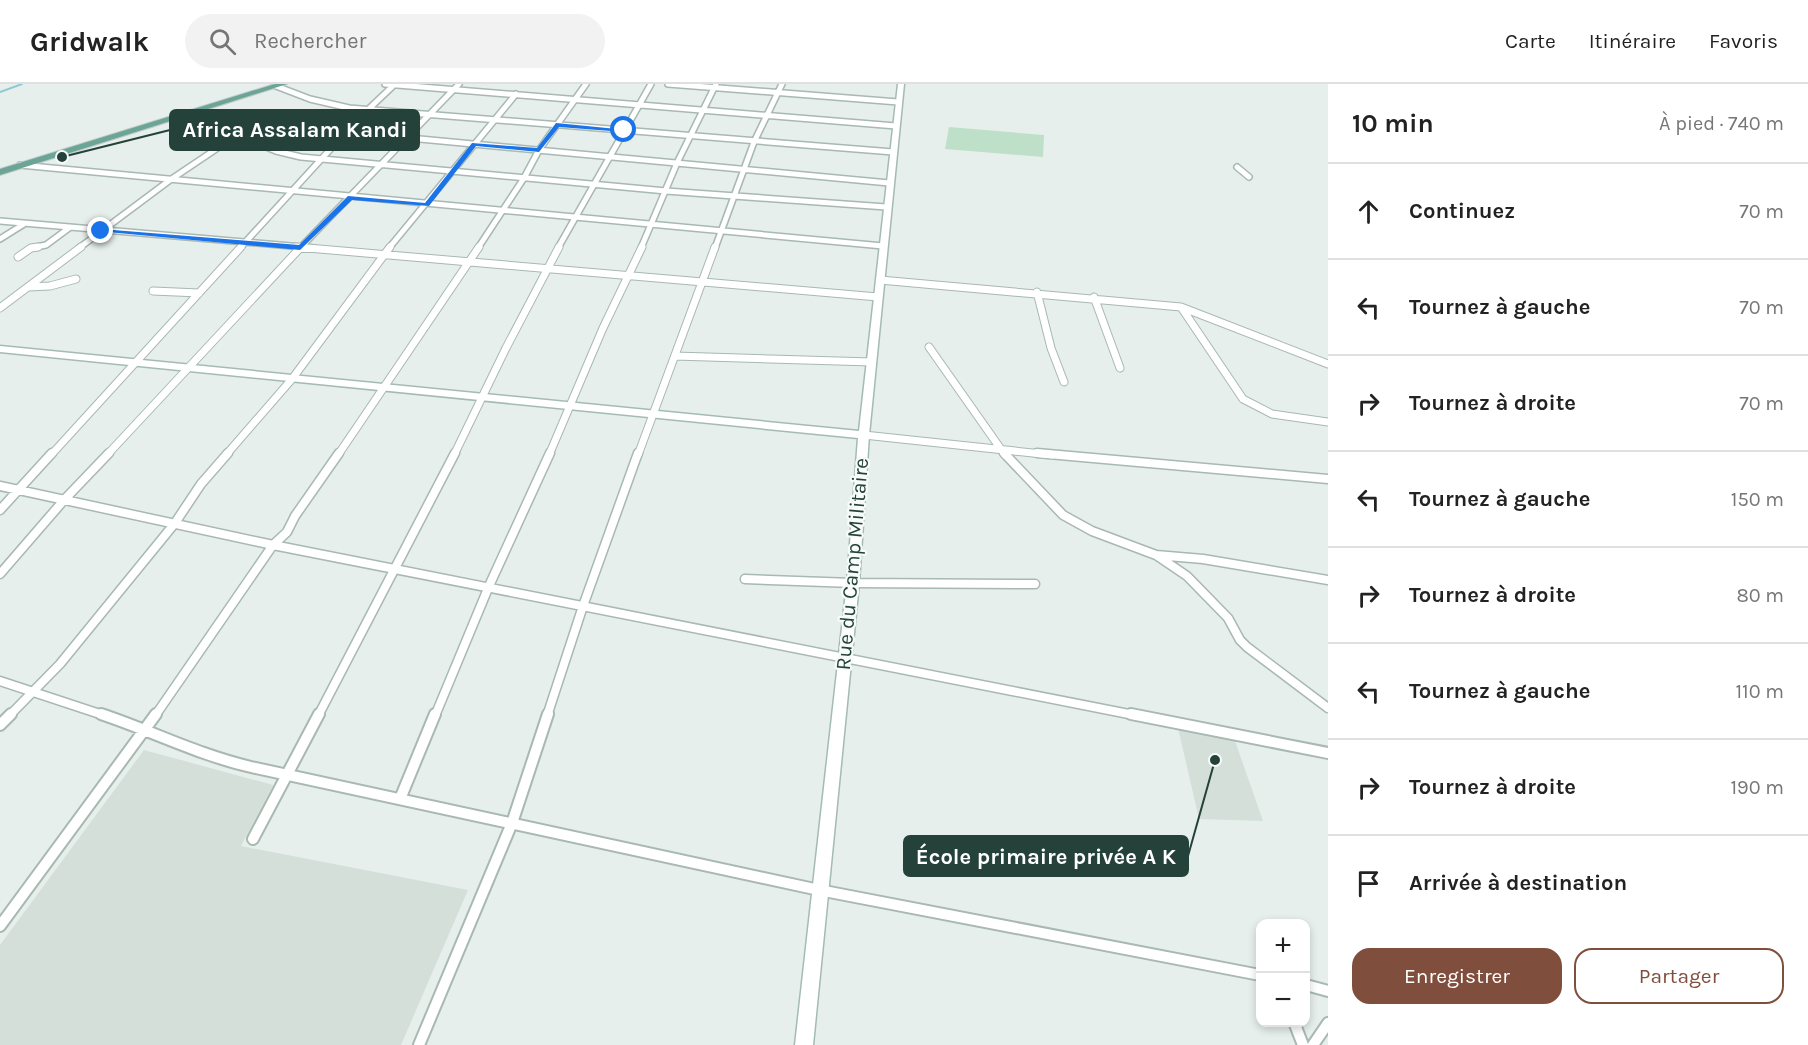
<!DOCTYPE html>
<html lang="fr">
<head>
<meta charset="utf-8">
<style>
  :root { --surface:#fff; --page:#f2f2f2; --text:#222; --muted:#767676; --line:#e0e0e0; --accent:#804e3d }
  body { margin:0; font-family:Karla,sans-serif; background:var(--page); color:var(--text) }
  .controls { position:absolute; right:18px; bottom:18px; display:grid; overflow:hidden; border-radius:12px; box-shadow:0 3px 9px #0003 }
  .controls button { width:54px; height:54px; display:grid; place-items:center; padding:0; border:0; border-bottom:2px solid var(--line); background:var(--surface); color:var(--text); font:30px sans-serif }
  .stop { position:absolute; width:18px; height:18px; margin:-14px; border:4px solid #1a73e8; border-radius:50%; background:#fff }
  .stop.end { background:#1a73e8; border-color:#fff; box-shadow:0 2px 6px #0008 }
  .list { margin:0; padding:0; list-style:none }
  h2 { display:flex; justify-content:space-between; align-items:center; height:78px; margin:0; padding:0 24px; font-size:26px }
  h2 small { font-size:20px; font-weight:400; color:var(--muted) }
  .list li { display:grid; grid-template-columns:39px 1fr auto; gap:18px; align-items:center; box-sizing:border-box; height:96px; padding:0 24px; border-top:2px solid var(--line) }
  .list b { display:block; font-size:22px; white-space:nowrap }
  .list em { font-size:20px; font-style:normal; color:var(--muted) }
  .actions { display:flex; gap:12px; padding:18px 24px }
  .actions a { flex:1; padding:14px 0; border:2px solid var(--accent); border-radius:18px; text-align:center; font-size:21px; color:var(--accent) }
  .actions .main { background:var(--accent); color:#fff }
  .icon { flex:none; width:33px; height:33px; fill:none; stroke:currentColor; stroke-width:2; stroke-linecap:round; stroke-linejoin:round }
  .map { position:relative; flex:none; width:1328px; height:961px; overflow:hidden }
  header { display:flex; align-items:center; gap:36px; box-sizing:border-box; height:84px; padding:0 30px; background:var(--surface); border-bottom:2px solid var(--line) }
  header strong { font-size:28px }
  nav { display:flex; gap:33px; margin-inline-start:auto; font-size:21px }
  .search { width:420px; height:54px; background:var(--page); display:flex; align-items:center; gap:15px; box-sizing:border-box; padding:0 21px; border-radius:33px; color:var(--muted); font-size:22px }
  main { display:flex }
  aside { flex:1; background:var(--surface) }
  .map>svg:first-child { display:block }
  .built { fill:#d4dfda }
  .green { fill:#bfe0c8 }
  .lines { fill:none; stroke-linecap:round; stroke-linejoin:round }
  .stream { stroke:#8ec9d4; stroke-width:2 }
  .street-far3-casing { stroke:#a8b8b2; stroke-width:8 }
  .street-far2-casing { stroke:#a8b8b2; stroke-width:9 }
  .street-far1-casing { stroke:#a8b8b2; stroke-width:11 }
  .street-casing { stroke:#a8b8b2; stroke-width:14 }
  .secondary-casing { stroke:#a4bbb3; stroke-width:3 }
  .primary-casing { stroke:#c2cac8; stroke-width:2 }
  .street-far3 { stroke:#fff; stroke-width:5 }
  .street-far2 { stroke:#fff; stroke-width:7 }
  .street-far1 { stroke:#fff; stroke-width:8 }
  .street { stroke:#fff; stroke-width:10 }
  .secondary { fill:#fff; fill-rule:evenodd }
  .primary { fill:#6aa596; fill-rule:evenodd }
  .route { fill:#1a73e8 }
  .labels { text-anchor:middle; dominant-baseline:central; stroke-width:4.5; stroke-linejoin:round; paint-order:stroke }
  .street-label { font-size:21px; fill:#24423a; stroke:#f7fbf9 }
  .leader { fill:none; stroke:#24423a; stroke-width:2 }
  .callout-dot { fill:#24423a; stroke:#f7fbf9; stroke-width:2 }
  .callout { fill:#24423a; stroke:#24423a; stroke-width:2 }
  .callout-label { font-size:22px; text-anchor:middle; font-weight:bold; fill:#fff }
</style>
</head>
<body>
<header>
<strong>Gridwalk</strong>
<div class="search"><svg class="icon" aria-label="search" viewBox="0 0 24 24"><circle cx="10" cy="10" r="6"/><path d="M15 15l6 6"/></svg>Rechercher</div>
<nav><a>Carte</a><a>Itinéraire</a><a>Favoris</a></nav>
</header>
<main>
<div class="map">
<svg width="1328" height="961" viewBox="0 0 1328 961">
  <rect width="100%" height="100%" fill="#e6efeb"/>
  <path class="built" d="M1178,644L1234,654L1263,737L1199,735Z
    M144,666L273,701L241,762L468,806L401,961H0V861Z"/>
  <path class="green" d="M949,43L1044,51L1043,73L945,65Z"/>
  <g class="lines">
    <path class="stream" d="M0,8L22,0"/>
    <g class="street-far3-casing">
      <path id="street-far3" d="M385,0L896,42
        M668,0L898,18
        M276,2L310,15L349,24L893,68
        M186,30L276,67L301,73L666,107L886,123
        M346,48L889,99
        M20,81L883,162
        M1237,83L1249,93
        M0,137L314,164
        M0,155L24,140
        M31,164L46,161L69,144
        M79,164L170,96L237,51
        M240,164L357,36L395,0
        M300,164L459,0
        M389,164L516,10
        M478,164L524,94L539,66L586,0
        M558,164L651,0
        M641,164L677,79L716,0
        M715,164L754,58L782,0"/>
    </g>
    <g class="street-far2-casing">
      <path id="street-far2" d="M296,163L878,213
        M18,173L31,164L38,163
        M880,196L1181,223L1243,315L1272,330L1328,338
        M28,203L50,202L76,195
        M153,207L199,209
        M1037,208L1051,264L1064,298
        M1094,213L1120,284
        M1181,223L1328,280
        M0,224L81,163
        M929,263L1005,371
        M675,272L872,278
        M864,351L1052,371
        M51,371L241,163
        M107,371L301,163
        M226,371L292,295L390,163
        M338,371L479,163
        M454,371L506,264L559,163
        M549,371L603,244L642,163
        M638,371L715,163"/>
    </g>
    <g class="street-far1-casing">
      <path id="street-far1" d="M1004,369L1063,431L1092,447L1156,471L1187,492L1228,534L1240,556L1247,563L1328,624
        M1037,369L1328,395
        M0,402L273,461L1139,632
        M0,426L52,369
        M1156,471L1203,475L1328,496
        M0,490L64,416L109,369
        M745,495L853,499L1035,500
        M0,597L106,632
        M9,632L60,580L175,439L201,400L228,369
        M155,632L273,461L287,448L295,432L339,369
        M318,632L455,369
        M435,632L489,502L550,369
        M547,632L583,522L638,369"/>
    </g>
    <g class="street-casing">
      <path id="street" d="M101,630C152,647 199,671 251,683L819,806L1260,891
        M1131,630L1328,669
        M0,641L11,630
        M400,715L435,630
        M253,755L319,630
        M0,842L156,630
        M1306,901L1328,907
        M1294,938L1303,961
        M419,961L512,739L548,630
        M1313,961L1328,939"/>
    </g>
    <g class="secondary-casing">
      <path id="secondary" d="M898,0H904L869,351L859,499L813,961H795L847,499L858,354L0,268V262L859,347Z"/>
    </g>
    <g class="primary-casing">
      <path id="primary" d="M275,0H287L0,91V85Z"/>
    </g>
    <use href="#street-far3" class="street-far3"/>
    <use href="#street-far2" class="street-far2"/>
    <use href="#street-far1" class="street-far1"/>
    <use href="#street" class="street"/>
    <use href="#secondary" class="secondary"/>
    <use href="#primary" class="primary"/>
  </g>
  <path class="route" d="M556,39L627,46L624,48L559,43L539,68L476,62L429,122L352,116L300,166L97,147L101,145L299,161L348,112L425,119L472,59L537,64Z"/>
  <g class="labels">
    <g class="street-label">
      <text transform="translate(852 480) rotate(-85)">Rue du Camp Militaire</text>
    </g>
  </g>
  <path class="leader" d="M62 73L170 46M1215 676L1188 772"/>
  <g class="callout-dot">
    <circle cx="62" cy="73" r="6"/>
    <circle cx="1215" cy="676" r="6"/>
  </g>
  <g class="callout">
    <rect x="170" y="26" width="249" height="40" rx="6"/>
    <rect x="904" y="752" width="284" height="40" rx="6"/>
  </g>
  <g class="callout-label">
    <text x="295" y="53">Africa Assalam Kandi</text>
    <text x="1046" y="780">École primaire privée A K</text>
  </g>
</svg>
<div class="controls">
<button>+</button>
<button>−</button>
</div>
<div class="stop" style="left:624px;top:46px"></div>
<div class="stop end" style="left:101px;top:147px"></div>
</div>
<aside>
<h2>10 min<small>À pied · 740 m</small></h2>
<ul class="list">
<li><svg class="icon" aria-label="ahead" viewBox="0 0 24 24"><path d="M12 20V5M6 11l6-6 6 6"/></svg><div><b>Continuez</b></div><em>70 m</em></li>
<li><svg class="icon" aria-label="left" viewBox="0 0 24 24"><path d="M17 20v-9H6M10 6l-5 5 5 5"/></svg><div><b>Tournez à gauche</b></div><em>70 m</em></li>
<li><svg class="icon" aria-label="right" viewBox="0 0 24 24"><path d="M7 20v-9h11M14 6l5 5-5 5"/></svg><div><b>Tournez à droite</b></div><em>70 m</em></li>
<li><svg class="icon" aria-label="left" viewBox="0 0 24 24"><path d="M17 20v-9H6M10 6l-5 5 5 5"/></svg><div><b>Tournez à gauche</b></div><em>150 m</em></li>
<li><svg class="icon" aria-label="right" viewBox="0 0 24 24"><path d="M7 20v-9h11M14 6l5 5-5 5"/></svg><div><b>Tournez à droite</b></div><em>80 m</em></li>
<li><svg class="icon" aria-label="left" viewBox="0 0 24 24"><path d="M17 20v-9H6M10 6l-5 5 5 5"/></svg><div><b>Tournez à gauche</b></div><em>110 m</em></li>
<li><svg class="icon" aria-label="right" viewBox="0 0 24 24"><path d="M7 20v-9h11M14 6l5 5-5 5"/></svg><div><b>Tournez à droite</b></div><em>190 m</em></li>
<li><svg class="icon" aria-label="arrive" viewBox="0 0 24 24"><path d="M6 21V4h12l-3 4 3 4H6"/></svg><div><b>Arrivée à destination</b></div></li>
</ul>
<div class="actions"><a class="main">Enregistrer</a><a>Partager</a></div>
</aside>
</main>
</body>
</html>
